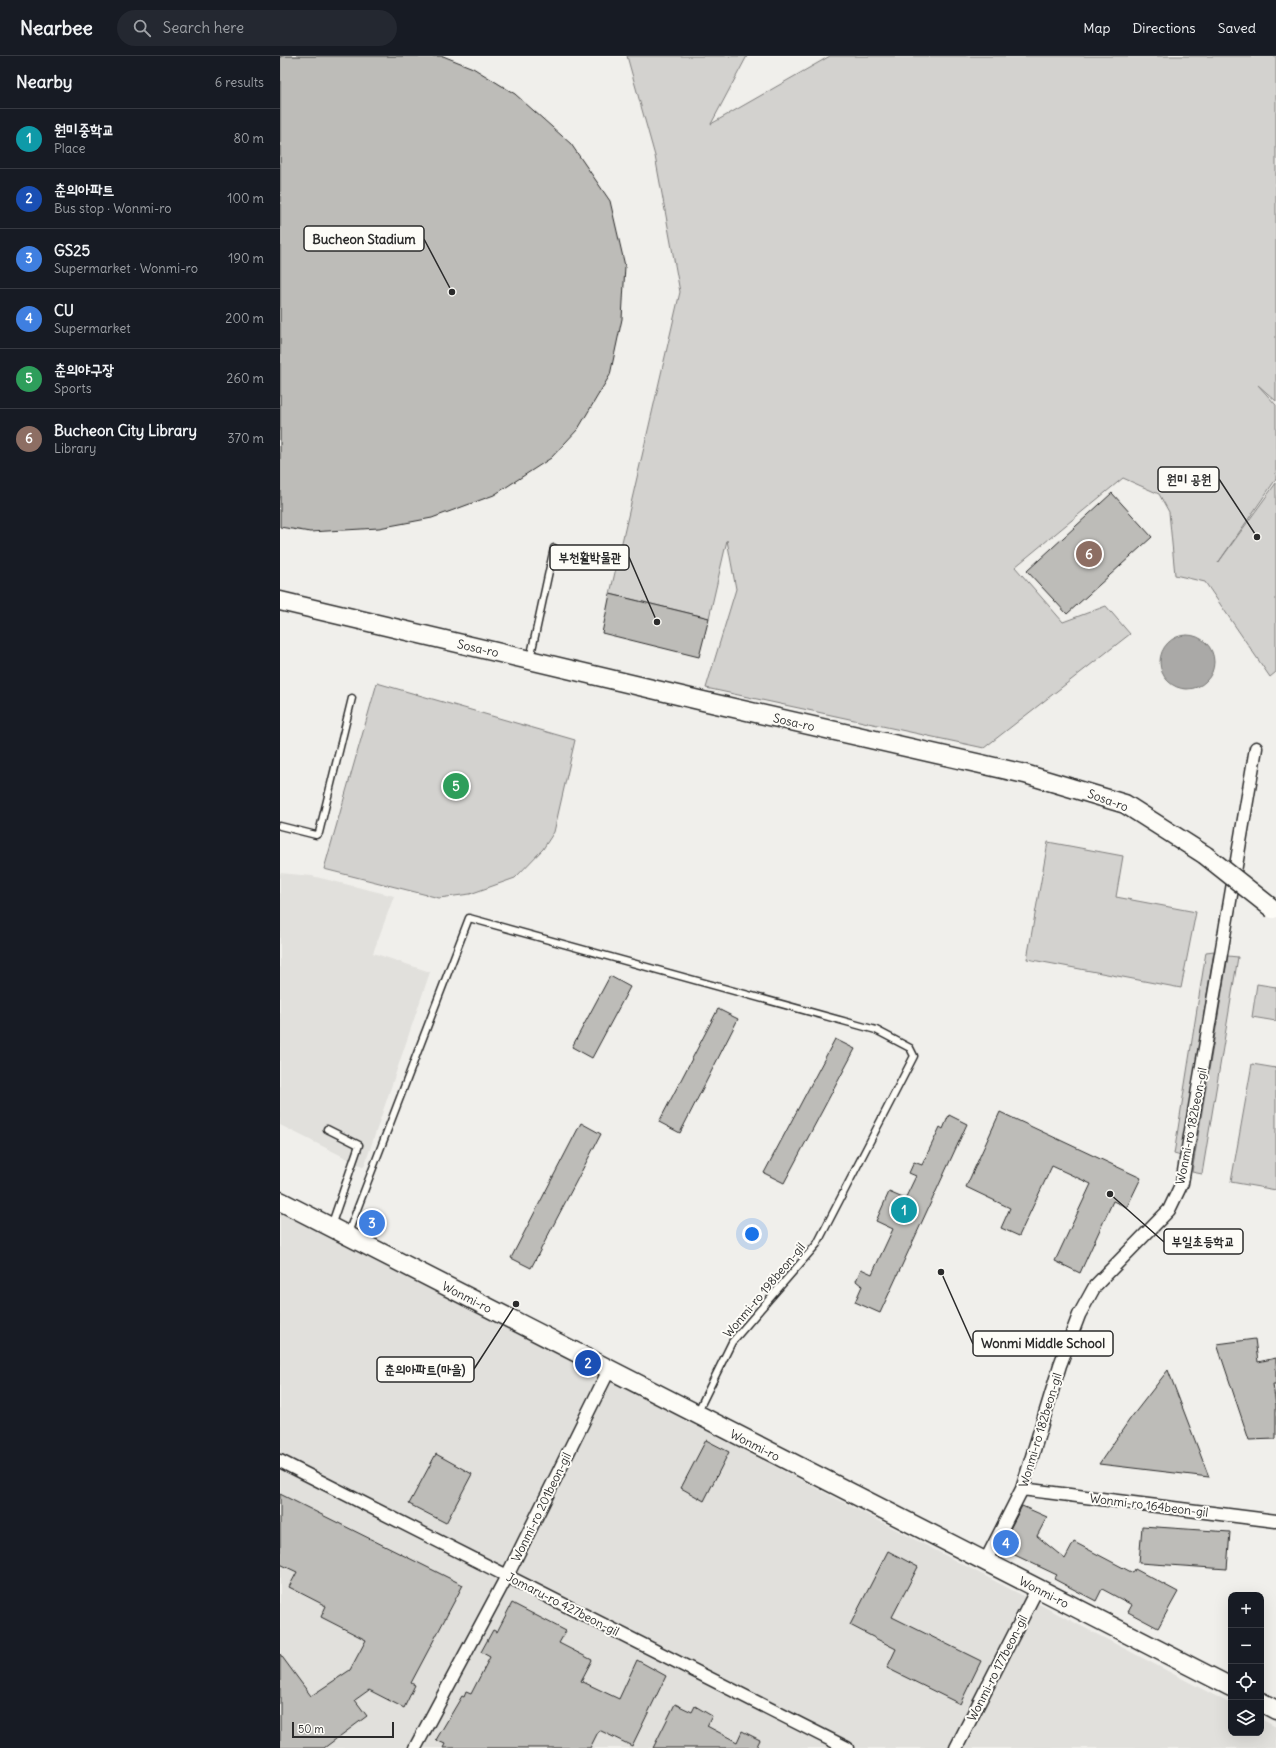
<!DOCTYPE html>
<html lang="en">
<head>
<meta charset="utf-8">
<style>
  :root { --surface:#171b24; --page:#242831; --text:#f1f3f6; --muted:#9ea1a6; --line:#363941; --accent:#d1495b }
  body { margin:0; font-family:Delius,"Poor Story",sans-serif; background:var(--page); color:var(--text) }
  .controls { position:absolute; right:12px; bottom:12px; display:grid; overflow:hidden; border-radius:8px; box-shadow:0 4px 16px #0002 }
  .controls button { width:36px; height:36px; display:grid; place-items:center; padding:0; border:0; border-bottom:1px solid var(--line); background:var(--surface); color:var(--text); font:20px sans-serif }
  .scale { position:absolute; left:12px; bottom:10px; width:102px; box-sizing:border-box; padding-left:4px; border:2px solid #2b2b2b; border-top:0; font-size:11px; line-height:14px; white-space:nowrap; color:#2b2b2b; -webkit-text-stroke:3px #fdfcf7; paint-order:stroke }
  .you { position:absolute; left:472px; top:1178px; width:14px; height:14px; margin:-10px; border:3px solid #fff; border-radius:50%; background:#1a73e8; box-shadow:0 0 0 6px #1a73e833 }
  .badge { display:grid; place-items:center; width:26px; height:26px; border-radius:50%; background:var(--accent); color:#fff; font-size:13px; font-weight:700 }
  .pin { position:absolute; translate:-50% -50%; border:2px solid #fff; box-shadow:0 1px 4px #0006 }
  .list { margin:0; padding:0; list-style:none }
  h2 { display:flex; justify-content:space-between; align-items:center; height:52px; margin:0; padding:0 16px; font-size:17px }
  h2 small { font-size:13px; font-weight:400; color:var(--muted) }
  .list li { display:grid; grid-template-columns:26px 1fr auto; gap:12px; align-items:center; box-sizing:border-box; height:60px; padding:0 16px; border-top:1px solid var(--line) }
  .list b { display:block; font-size:15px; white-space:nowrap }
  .list p { margin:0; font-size:13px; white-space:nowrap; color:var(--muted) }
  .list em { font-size:13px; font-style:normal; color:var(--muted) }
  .icon { flex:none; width:22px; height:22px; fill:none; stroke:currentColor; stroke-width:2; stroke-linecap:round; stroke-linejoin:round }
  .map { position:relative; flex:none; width:996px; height:1692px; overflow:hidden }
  header { display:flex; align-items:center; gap:24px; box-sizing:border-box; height:56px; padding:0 20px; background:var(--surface); border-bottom:1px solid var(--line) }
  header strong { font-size:19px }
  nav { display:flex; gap:22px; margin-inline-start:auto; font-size:14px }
  .search { width:280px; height:36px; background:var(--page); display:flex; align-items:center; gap:10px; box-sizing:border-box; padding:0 14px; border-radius:22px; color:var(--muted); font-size:15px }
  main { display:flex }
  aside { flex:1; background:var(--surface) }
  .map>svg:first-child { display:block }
  .built { fill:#e1e0dc }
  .green { fill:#d3d2cf; stroke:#7f7e7d }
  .water { fill:#aaa9a7; stroke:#777775 }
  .building { fill:#bdbcb8; stroke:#2b2b2b }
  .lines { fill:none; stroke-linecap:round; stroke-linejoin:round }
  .lane-casing { stroke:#2b2b2b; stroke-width:9 }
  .street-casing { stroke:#2b2b2b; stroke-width:15 }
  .secondary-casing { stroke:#2b2b2b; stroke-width:21 }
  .lane { stroke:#fdfcf7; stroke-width:6 }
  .street { stroke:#fdfcf7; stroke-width:12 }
  .secondary { stroke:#fdfcf7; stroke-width:18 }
  .secondary-bridge-casing { stroke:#2b2b2b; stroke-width:21; stroke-linecap:butt }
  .secondary-bridge { stroke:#fdfcf7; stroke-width:18 }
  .labels { text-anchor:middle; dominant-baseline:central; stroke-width:4; stroke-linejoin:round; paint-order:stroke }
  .street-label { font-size:12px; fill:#2b2b2b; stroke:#fdfcf7 }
  .leader { fill:none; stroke:#2b2b2b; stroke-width:1.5 }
  .callout-dot { fill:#2b2b2b; stroke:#fdfcf7; stroke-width:1.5 }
  .callout { fill:#fdfcf7; stroke:#2b2b2b; stroke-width:1.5 }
  .callout-label { font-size:13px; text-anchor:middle; font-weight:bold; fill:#2b2b2b }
</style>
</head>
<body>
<header>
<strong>Nearbee</strong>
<div class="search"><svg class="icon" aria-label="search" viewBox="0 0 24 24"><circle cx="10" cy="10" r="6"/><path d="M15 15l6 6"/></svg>Search here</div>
<nav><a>Map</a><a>Directions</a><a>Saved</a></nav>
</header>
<main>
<aside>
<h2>Nearby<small>6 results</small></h2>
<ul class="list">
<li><span class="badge" style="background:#0f9aa8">1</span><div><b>원미중학교</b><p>Place</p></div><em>80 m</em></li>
<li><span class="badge" style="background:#1a4fb4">2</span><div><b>춘의아파트</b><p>Bus stop · Wonmi-ro</p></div><em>100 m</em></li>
<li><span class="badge" style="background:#3f7fe0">3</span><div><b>GS25</b><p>Supermarket · Wonmi-ro</p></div><em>190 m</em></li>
<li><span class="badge" style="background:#3f7fe0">4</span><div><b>CU</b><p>Supermarket</p></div><em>200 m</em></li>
<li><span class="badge" style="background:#2e9e5b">5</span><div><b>춘의야구장</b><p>Sports</p></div><em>260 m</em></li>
<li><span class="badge" style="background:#8d6e63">6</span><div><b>Bucheon City Library</b><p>Library</p></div><em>370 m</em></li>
</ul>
</aside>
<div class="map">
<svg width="996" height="1692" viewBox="0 0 996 1692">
  <rect width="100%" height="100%" fill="#f0efeb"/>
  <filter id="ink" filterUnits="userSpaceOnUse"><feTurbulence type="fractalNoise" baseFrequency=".025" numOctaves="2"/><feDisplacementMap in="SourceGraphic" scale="8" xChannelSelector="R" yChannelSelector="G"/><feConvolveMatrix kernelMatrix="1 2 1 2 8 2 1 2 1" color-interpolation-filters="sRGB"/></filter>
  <g filter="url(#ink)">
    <path class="built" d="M0,817L32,820L114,840L93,897L150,916L84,1111L0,1069Z
      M0,1153L951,1648V1677H981V1663L996,1671V1692H0Z"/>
    <path class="green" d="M347,0H467L431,68L550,0H996V345L978,329L996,349V423L938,507L996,427V616L990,621L925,526L895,519L889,456L879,438L843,422L735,511L783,566L826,550L850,578L704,692L426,632L456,533L447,484L429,562L330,538L400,236L375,100Z
      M97,627L295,684L274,776L263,793L235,822L190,838L159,842L44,813Z
      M768,786L843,800L836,841L916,856L901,932L747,903Z
      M934,895L901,1100L894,1098L926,896Z
      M948,900L958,901L922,1118L912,1116Z
      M977,928L996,931V965L972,961Z
      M972,1008L996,1012V1134L951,1126Z"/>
    <path class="water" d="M880 606a27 27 0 1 1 54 0a27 27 0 1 1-54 0Z"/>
    <path class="building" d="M0,0H163L193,12L235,38L291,88L330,145L345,210L342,263L330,319L298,373L271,402L214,439L152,462L99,472L30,476L0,471Z
      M832,437L872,481L787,558L747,515Z
      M330,538L429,562L419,601L322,577Z
      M330,920L350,931L312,1002L292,991Z
      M438,953L458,963L400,1077L379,1066Z
      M555,983L575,993L504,1127L484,1117Z
      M720,1056L861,1122L847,1151L833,1145L800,1217L775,1205L811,1128L772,1110L739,1180L721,1172L730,1152L686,1131Z
      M669,1059L687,1068L600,1257L575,1246L582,1230L576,1225L581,1213L592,1218L613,1173L596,1165L609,1136L625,1143L636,1120L629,1117L634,1106L642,1109L660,1071L663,1073Z
      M301,1067L321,1078L251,1212L231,1202Z
      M975,1283L978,1306L996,1302V1328H993L996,1350V1383L969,1384L937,1288Z
      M888,1314L929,1421L819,1408L850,1363Z
      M426,1384L449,1396L424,1445L401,1432Z
      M156,1398L192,1418L166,1467L129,1448Z
      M0,1438L183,1529L131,1627L135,1629L124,1652L89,1634L75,1644L87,1660L44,1692H0V1598L31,1640L70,1614L86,1584L41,1561L46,1550L9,1531L17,1516L0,1508Z
      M742,1450L767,1461L757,1480L785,1503L794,1486L853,1517L855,1513L898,1536L878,1572L848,1556L852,1549L822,1533L816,1545L774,1523L777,1519L720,1492Z
      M862,1470L950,1476L947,1513L859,1507Z
      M608,1495L638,1511L612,1561L701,1605L680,1648L607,1612L616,1593L570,1569Z
      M232,1547L286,1575L279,1587L312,1604L301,1625L339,1643L357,1604L386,1620L352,1690L319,1674L310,1692H163L165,1688L156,1684L182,1640L184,1641L186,1636L191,1638L210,1601L201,1596L213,1574L217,1576Z
      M395,1648L412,1656L415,1650L432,1660L427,1670L457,1686L462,1675L480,1684L476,1692H373Z"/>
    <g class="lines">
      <g class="lane-casing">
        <path id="lane" d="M250,603L274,492
          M0,770L36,779L39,777L72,642
          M47,1073L79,1089L51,1170
          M68,1177L189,862L596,974L630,992L634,1000L537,1188L452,1286L417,1357"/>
      </g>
      <g class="street-casing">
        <path id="street" d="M0,1405L567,1692
          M742,1433L996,1465
          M705,1506L742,1433L780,1309L799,1259L815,1230L889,1154L902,1127L976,692
          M135,1692L227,1520L329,1314
          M676,1692L757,1533"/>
      </g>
      <g class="secondary-casing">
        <path id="secondary" d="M0,545L423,645L745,718L845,748L925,799
          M0,1145L951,1631
          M981,1646L996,1654"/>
      </g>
      <use href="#lane" class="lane"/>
      <use href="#street" class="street"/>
      <use href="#secondary" class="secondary"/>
      <g class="secondary-bridge-casing">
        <path id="secondary-bridge" d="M925,799L993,853"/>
      </g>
      <use href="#secondary-bridge" class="secondary-bridge"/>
    </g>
  </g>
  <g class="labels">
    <g class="street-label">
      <text transform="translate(198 592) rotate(13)">Sosa-ro</text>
      <text transform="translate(514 666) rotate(13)">Sosa-ro</text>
      <text transform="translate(828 744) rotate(20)">Sosa-ro</text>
      <text transform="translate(911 1070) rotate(-79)">Wonmi-ro 182beon-gil</text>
      <text transform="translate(484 1234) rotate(-50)">Wonmi-ro 198beon-gil</text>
      <text transform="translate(187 1241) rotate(27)">Wonmi-ro</text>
      <text transform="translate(760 1374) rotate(-73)">Wonmi-ro 182beon-gil</text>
      <text transform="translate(475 1389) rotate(27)">Wonmi-ro</text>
      <text transform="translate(869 1449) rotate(7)">Wonmi-ro 164beon-gil</text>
      <text transform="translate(261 1451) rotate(-64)">Wonmi-ro 201beon-gil</text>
      <text transform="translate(764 1536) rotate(27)">Wonmi-ro</text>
      <text transform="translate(283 1548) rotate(27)">Jomaru-ro 427beon-gil</text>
      <text transform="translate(717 1612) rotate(-63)">Wonmi-ro 177beon-gil</text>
    </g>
  </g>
  <path class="leader" d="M172 236L144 183M977 481L939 423M377 566L349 501M830 1138L884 1186M661 1216L693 1288M236 1248L194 1313"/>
  <g class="callout-dot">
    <circle cx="172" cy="236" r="4"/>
    <circle cx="977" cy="481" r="4"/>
    <circle cx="377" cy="566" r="4"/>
    <circle cx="830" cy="1138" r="4"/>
    <circle cx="661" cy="1216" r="4"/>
    <circle cx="236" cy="1248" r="4"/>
  </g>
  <g class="callout">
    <rect x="24" y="170" width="120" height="25" rx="4"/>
    <rect x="878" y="411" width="61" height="25" rx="4"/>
    <rect x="270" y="489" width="79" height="25" rx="4"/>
    <rect x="884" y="1173" width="79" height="25" rx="4"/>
    <rect x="693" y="1275" width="140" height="25" rx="4"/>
    <rect x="97" y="1301" width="97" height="25" rx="4"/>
  </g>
  <g class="callout-label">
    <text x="84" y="188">Bucheon Stadium</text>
    <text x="909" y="428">원미 공원</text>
    <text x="310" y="506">부천활박물관</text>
    <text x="923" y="1190">부일초등학교</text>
    <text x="763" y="1292">Wonmi Middle School</text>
    <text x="145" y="1318">춘의아파트(마을)</text>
  </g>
</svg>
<div class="controls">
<button>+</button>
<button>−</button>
<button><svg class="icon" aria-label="locate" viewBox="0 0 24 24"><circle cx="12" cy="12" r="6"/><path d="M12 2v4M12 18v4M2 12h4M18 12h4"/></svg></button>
<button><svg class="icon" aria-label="layers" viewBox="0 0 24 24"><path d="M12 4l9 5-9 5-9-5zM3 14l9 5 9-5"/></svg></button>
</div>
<div class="scale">50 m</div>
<div class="you"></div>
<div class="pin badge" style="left:624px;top:1154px;background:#0f9aa8">1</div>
<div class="pin badge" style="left:308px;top:1307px;background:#1a4fb4">2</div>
<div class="pin badge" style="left:92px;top:1167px;background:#3f7fe0">3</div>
<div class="pin badge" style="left:726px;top:1487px;background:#3f7fe0">4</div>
<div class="pin badge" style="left:176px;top:730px;background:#2e9e5b">5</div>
<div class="pin badge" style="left:809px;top:498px;background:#8d6e63">6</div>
</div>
</main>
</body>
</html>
